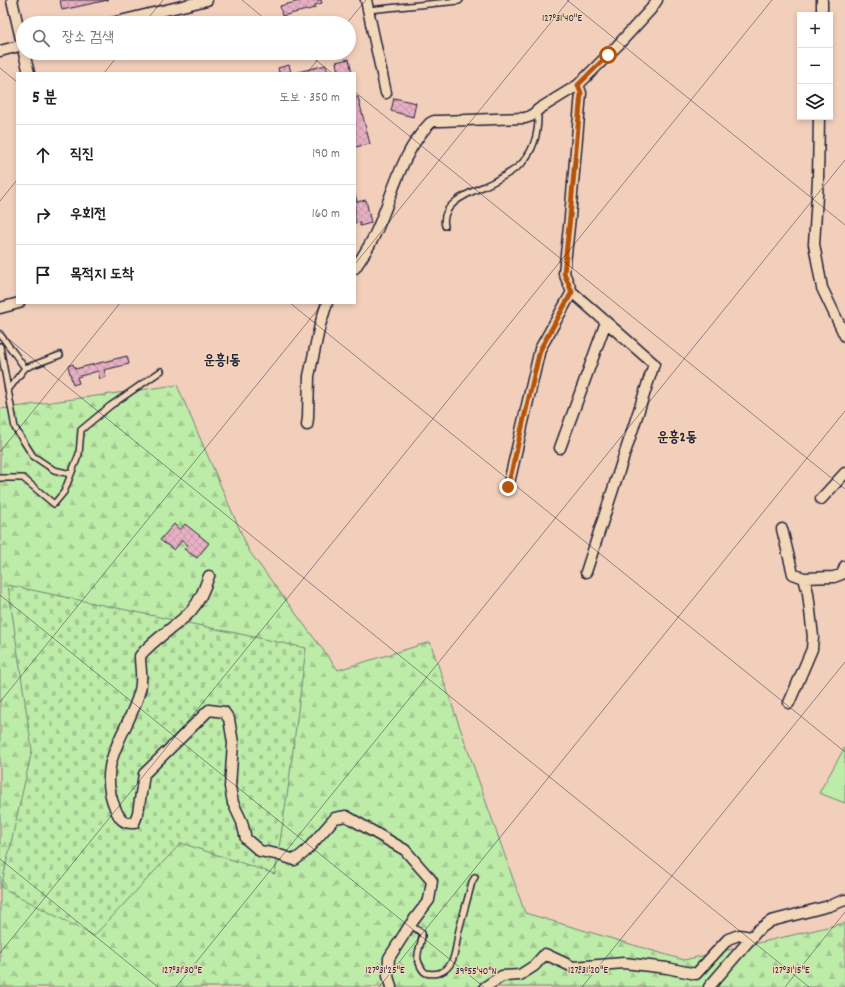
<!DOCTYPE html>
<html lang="ko">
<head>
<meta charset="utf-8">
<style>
  :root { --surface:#fff; --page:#f2f2f2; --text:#222; --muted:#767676; --line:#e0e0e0 }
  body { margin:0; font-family:Dekko,"Poor Story",sans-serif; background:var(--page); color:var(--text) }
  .controls { position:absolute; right:12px; top:12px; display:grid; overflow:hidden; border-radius:0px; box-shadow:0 2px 6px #0003 }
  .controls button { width:36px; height:36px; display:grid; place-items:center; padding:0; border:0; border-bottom:1px solid var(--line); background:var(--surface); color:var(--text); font:20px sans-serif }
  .stop { position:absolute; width:12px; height:12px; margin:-9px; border:3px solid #b45309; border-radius:50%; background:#fff }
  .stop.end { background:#b45309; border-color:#fff; box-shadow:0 1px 4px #0008 }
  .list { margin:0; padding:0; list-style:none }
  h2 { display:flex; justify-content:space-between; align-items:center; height:52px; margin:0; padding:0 16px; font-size:17px }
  h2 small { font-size:13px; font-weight:400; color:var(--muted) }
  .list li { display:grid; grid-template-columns:26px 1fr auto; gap:12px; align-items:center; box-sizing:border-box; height:60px; padding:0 16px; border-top:1px solid var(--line) }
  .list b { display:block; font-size:15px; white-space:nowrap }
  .list em { font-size:13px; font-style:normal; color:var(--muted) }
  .icon { flex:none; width:22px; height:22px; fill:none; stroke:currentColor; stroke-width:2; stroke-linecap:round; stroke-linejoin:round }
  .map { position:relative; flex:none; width:845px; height:987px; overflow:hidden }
  .search { position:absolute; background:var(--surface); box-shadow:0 2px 6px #0003; left:16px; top:16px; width:340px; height:44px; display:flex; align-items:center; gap:10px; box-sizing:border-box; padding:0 14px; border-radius:22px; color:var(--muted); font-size:15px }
  .panel { position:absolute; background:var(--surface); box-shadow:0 2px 6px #0003; left:16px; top:72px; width:340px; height:232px; border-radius:0px }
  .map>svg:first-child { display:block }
  .green { fill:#bdeba8; stroke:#708672 }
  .forest { fill:url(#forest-firs); stroke:#708672 }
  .cemetery { fill:url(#cemetery-stones); stroke:#708672 }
  .building { fill:url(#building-cross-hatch); stroke:#22223b }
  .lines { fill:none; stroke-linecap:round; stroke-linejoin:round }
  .service-casing { stroke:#22223b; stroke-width:8 }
  .minor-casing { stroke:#22223b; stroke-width:13 }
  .service { stroke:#f3d7b9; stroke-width:5 }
  .minor { stroke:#f3d7b9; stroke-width:10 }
  .route { stroke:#b45309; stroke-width:5 }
  .ticks { fill:none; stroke:#22223b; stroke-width:1; stroke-opacity:0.45 }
  .labels { text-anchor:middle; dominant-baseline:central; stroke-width:3; stroke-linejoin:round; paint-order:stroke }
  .neighbourhood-label { font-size:14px; font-weight:bold; fill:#22223b; stroke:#f3d7b9 }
  .ticks-label { font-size:10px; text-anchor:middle; fill:#22223b; stroke:#f3d7b9; stroke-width:3; stroke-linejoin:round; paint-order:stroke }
</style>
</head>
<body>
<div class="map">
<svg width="845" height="987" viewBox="0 0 845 987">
  <defs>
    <pattern id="forest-firs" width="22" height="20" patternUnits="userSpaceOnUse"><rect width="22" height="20" fill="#bdeba8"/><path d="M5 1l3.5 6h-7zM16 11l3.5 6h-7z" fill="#a2c992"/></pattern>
    <pattern id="cemetery-stones" width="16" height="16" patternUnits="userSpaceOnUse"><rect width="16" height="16" fill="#bdeba8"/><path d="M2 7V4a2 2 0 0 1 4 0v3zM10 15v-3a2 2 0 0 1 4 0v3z" fill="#a2c992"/></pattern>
    <pattern id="building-cross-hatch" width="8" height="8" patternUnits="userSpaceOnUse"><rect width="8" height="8" fill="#e8b0c4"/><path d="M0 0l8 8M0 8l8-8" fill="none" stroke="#c797a9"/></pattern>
  </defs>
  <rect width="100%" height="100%" fill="#f1cfbb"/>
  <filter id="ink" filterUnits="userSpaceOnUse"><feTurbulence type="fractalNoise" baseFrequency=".025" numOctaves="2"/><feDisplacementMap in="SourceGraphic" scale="8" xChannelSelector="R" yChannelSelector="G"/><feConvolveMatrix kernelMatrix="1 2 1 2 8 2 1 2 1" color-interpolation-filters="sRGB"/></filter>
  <g filter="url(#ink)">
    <path class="green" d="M845,747V803L819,793Z"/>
    <path class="forest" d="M177,385L249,551L338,670L430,642L525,913L684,960L845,923V987H0V409Z"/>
    <path class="cemetery" d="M8,585L306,648L288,789L275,874L181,843L94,936L1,887L32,750Z"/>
    <path class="building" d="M60,0H108L62,10Z
      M304,0H321L322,3L315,5V8L282,16L280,6Z
      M349,59L352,73H338L336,62Z
      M289,65L291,73H279L278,68Z
      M326,65L328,73H294Z
      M355,97H358L370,144L355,147Z
      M394,98L416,103L413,117L391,111Z
      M355,194L357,202L366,200L371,223L360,226V222L355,223Z
      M127,356L129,364L104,370L106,377L100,379L98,371L77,377L79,383L73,385L68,366L73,364L75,369Z
      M174,524L180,530L185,524L209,543L197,558L184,549L188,545L182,540L174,550L160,540Z"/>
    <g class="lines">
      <g class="service-casing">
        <path id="service" d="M368,10L459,1L460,0
          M445,226C439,202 475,191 491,183C501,178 514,171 522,163C533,151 538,134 538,117L534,113
          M0,334L25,368
          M0,346L15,428L33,456L54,470L71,474
          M8,390L25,368L60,355
          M0,478H23L54,504L64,492L79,454L81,430L110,406L161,371
          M410,925L422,933C423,942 416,951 418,960C419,964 422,971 426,973C430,974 435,974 439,973C457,967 455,945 459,930C463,914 468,898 472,882L475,877"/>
      </g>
      <g class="minor-casing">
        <path id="minor" d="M12,0L23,48
          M366,0L386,93
          M822,15V0
          M112,23L207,0
          M0,51L23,45
          M24,53L29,73
          M578,85L581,93L570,217L564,273L572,292L654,364L586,572
          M819,117L818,180L814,244L822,288L845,336
          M355,268C362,257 370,246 375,234C393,196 400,154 430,123L434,121H440L525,118L531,116L539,109L578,85L618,45L651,9L657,0
          M0,308L19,303
          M307,425L308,418L309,376L320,325L327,303
          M560,448L606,322
          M508,487L540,349L572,292
          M821,499L845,473
          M782,529L793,574L804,578L808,593L813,637L812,649L789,703
          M209,576C204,589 200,601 191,611C175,628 154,638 140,656C140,667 143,679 140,690C129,733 95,761 115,808C119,818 123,824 134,823L138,813L144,774L209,710L224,712L229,719L233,743L230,787L233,803L242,822L246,839L260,851L276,854L295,860L305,852L335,818L346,816L405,850L432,881L429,900L410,925L389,958L388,976L391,987
          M804,578L834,577L842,574L845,566
          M485,987L502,976L520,975L534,966L545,954L573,967L624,963L667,968L696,974L728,939L739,935L751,937
          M709,987L758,930L771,921L829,906L845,900"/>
      </g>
      <use href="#service" class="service"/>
      <use href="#minor" class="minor"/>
    </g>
  </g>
  <g class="lines" filter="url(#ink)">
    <path class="route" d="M508,487L540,350L572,292L564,273L570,217L581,93L578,85L608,55"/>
  </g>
  <path class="ticks" d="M242,0L270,23M567,0L845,225M144,23L163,0M347,23L366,0M307,53L332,73M0,68L17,82M104,73L120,53M307,73L323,53M355,92L845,489M0,201L17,180M355,264L569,0M290,303L845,752M0,332L809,987M0,452L120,303M0,595L484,987M0,702L323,303M0,859L158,987M0,953L772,0M176,987L845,160M379,987L845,411M582,987L845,662M785,987L845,912"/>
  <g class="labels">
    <g class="neighbourhood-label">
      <text x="222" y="361">운흥1동</text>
      <text x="677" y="438">운흥2동</text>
    </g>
  </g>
  <g class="ticks-label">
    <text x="562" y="21">127°31'40"E</text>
    <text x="182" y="973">127°31'30"E</text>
    <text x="385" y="973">127°31'25"E</text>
    <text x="588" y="973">127°31'20"E</text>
    <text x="791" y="973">127°31'15"E</text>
    <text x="476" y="974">39°55'40"N</text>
  </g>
</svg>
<div class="controls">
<button>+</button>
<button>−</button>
<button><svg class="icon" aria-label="layers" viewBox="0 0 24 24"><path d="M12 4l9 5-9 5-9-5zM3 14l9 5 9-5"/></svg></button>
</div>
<div class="stop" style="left:608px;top:55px"></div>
<div class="stop end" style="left:508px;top:487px"></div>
<div class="search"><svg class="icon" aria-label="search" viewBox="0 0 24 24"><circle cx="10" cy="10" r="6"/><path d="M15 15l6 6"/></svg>장소 검색</div>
<section class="panel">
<h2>5 분<small>도보 · 350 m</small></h2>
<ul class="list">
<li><svg class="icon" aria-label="ahead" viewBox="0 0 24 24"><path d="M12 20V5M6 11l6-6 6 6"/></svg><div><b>직진</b></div><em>190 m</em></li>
<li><svg class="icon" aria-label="right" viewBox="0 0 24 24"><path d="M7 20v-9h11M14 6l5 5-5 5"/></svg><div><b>우회전</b></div><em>160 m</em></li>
<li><svg class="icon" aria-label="arrive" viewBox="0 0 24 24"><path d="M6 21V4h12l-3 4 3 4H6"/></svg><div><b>목적지 도착</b></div></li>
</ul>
</section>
</div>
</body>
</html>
